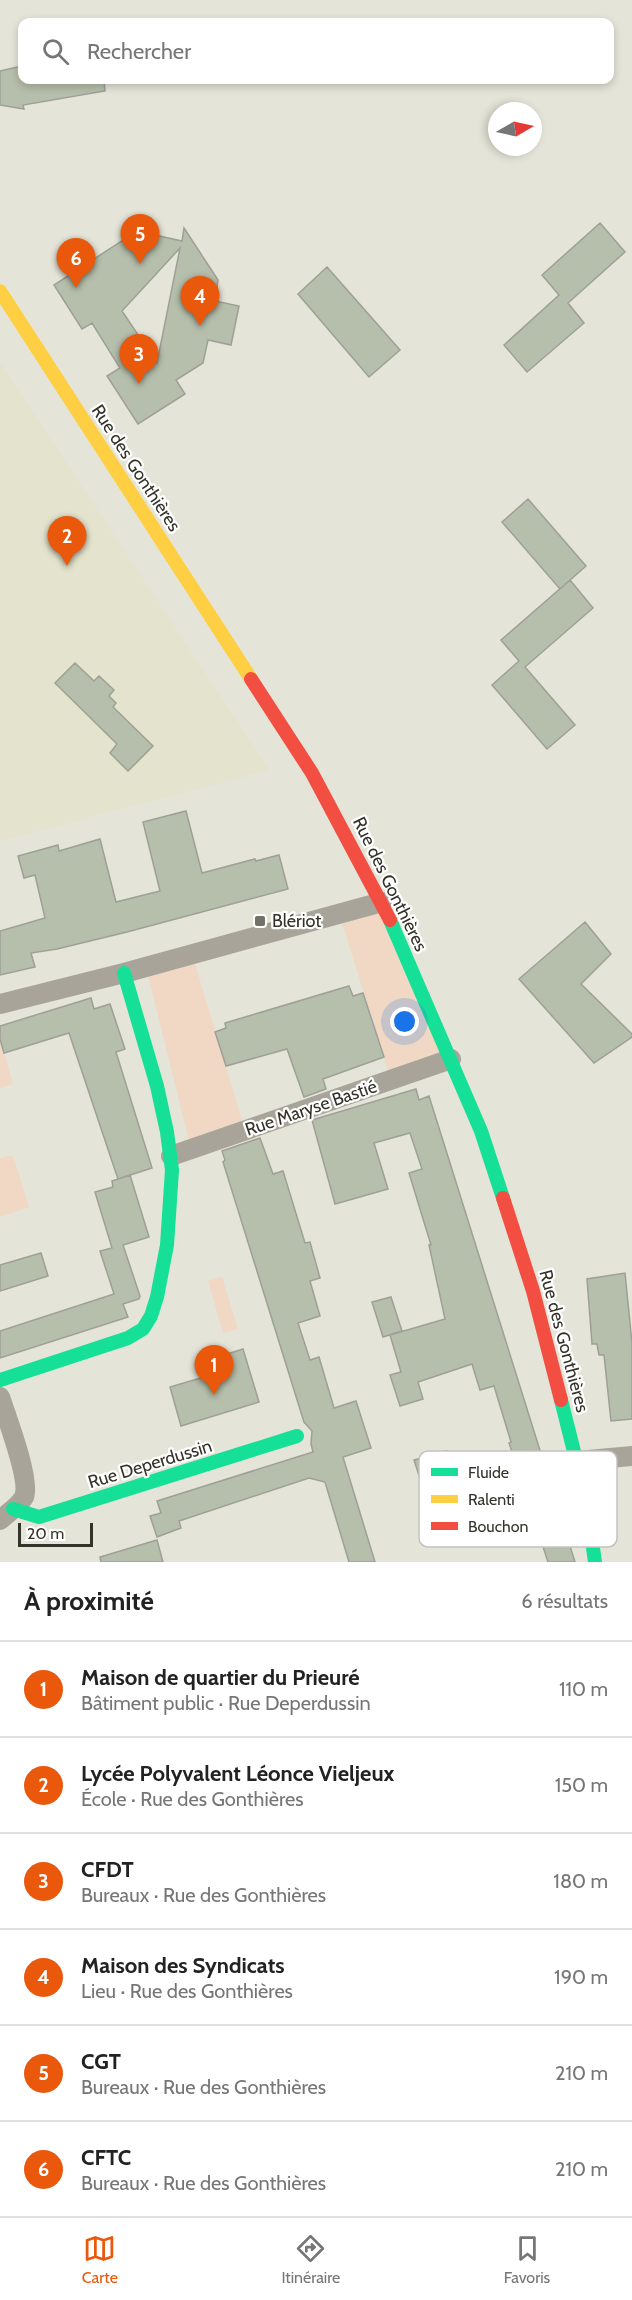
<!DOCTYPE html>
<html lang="fr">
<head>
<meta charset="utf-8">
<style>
  :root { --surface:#fff; --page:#f6f6f6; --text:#222; --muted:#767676; --line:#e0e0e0; --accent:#ea580c }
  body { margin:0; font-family:Cabin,sans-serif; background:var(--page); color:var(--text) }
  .compass { position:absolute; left:488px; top:102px; width:54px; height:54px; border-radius:50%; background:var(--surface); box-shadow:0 3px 9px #0003; rotate:81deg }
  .scale { position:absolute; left:18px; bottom:15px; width:75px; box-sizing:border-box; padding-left:6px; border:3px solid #34332a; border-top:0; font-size:16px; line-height:21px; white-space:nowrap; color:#34332a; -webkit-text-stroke:4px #fff; paint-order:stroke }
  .you { position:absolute; left:405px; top:1022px; width:21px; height:21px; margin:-15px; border:4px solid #fff; border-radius:50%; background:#1a73e8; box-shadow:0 0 0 9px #1a73e833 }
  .badge { display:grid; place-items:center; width:39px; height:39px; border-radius:50%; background:var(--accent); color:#fff; font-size:20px; font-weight:700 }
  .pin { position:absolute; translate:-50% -50px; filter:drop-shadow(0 2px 3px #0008) }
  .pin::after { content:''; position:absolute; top:32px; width:21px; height:18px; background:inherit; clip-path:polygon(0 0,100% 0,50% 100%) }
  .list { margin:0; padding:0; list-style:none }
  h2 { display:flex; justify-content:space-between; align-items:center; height:78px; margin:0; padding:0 24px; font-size:26px }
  h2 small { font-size:20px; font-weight:400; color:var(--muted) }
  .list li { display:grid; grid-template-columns:39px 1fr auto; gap:18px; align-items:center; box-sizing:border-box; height:96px; padding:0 24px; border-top:2px solid var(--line) }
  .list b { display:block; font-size:22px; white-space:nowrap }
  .list p { margin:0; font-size:20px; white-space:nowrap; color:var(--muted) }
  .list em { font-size:20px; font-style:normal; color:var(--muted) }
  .icon { flex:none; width:33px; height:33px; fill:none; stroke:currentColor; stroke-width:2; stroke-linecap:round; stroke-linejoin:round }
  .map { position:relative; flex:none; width:632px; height:1562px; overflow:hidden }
  .search { position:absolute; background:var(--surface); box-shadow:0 3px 9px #0003; left:18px; right:18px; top:18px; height:66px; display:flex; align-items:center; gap:15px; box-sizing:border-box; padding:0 21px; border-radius:12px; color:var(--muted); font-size:22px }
  .sheet { height:654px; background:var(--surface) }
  nav { display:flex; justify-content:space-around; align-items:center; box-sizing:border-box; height:84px; border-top:2px solid var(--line); background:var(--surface); font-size:16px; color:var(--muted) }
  nav a { display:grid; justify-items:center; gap:3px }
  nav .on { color:var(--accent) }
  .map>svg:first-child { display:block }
  .built { fill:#e4e3cd }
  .green { fill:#f0d8c4 }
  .building { fill:#b6bfab; stroke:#9ea097; stroke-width:1.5; fill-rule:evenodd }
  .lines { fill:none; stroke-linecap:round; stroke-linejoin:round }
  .street { stroke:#a9a499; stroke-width:20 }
  .fast { stroke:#16e098; stroke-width:14 }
  .slow { stroke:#ffcf43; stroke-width:14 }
  .jam { stroke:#f24e42; stroke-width:14 }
  .poi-dot { fill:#727167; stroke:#fff; stroke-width:2 }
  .labels { text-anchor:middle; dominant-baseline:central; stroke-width:4.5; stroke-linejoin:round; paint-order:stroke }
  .street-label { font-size:18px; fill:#34332a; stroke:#fff }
  .poi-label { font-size:18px; fill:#34332a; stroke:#fff; text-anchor:start }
  .key { fill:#fff; stroke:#c2c2bf; stroke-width:1.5 }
  .key-label { font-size:16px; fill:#34332a }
</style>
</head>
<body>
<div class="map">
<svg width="632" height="1562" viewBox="0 0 632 1562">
  <rect width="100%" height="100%" fill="#e4e4d8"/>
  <path class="built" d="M0,362L269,770L0,841Z"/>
  <path class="green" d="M382,902L451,1059L391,1080L339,913Z
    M192,954L245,1130L191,1149L146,967Z
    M0,1039L13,1084L0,1088Z
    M13,1155L29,1207L0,1217V1158Z
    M222,1277L238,1329L223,1333L208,1281Z"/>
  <path class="building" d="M22,66V80H104L105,91L23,105L24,109L0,105V71Z
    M600,223L625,252L568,303L584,323L527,372L504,345L559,295L542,275Z
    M184,228L218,280L215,301L239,306L231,345L208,340L203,363L176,380L185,394L138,424L107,376L120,368L92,323L82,329L54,285L137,231L182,241ZM180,248L157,363L122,311Z
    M327,267L400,350L369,377L298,294Z
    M528,499L586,566L560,589L502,522Z
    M570,580L593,608L525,667L575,725L547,749L492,685L519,661L501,640Z
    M75,663L94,681L99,676L114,690L109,696L116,703L113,707L153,746L128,771L110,753L117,744L55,683Z
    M186,811L202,873L255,859L256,861L279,855L288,889L127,932L57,949L31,953L35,967L0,975V931L45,918L35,875L24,878L18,856L58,845L59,851L100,839L116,902L160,891L143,822Z
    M585,922L611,954L581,984L632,1034V1037L594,1063L519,979Z
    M349,986L353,996L363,993L384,1057L323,1079L326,1089L304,1097L287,1049L226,1066L215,1032L226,1028L225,1023Z
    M91,998L94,1009L110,1004L125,1049L116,1052L152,1168L118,1179L69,1033L4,1053L0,1039V1026Z
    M416,1089L419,1100L429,1096L575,1562H548L509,1443L511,1442L494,1386L480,1390L472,1364L418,1382L423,1399L400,1406L390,1375L401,1372L390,1335L445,1319L429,1245H431L409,1173L422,1169L410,1133L374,1143L388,1189L335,1204L312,1120Z
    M260,1138L273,1174L283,1171L305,1243L310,1242L320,1278L310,1281L320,1316L298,1323L310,1360L319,1357L334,1408L356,1401L371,1448L343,1457L375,1562H349L325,1482L309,1478L179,1521L181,1528L157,1537L150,1516L161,1513L157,1501L313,1452L311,1444L312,1431L304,1422L223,1162L225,1160L222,1151Z
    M130,1175L149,1237L123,1245L140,1296L139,1299L123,1304L128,1317L0,1358V1331L114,1294L100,1251L112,1248L95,1192L113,1187L112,1181Z
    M41,1253L48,1276L0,1291V1265Z
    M625,1273L632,1343V1419L611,1421L604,1355H599L597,1344H592L587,1279Z
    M391,1297L402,1331L383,1337L372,1302Z
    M243,1349L259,1402L181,1426L170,1387L228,1370L224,1355Z
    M447,1451L450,1461L455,1459L467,1516L436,1527L414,1460Z
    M157,1540L163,1562H101L100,1557Z"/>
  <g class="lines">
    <path class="street" d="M0,1004L124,973L382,902
      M171,1156L451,1059
      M0,1397C6,1415 31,1481 24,1497C19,1506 8,1513 0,1520
      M577,1461L632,1456"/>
    <path class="fast" d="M390,920L481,1131L503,1198
      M0,1380L128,1338L143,1329L151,1316L157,1297L167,1245L172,1170L167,1132L157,1086L124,973
      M561,1400L586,1499L595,1562
      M13,1509L39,1517L297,1436"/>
    <path class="slow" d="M0,291L251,679"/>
    <path class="jam" d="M251,679L312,773L390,920
      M503,1198L533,1291L561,1400"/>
  </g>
  <rect class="poi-dot" x="254" y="915" width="12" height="12" rx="3"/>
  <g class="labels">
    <g class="street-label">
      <text transform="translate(136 468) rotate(57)">Rue des Gonthières</text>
      <text transform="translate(390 884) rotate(64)">Rue des Gonthières</text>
      <text transform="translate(311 1108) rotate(-19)">Rue Maryse Bastié</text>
      <text transform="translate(564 1341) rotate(75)">Rue des Gonthières</text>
      <text transform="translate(150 1464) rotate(-17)">Rue Deperdussin</text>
    </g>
    <g class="poi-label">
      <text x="272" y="921">Blériot</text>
    </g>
  </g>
  <rect x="419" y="1451" width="198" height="96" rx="9" class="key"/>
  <rect x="431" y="1468" width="27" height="8" fill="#16e098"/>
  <rect x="431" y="1495" width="27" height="8" fill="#ffcf43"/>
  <rect x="431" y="1522" width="27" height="8" fill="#f24e42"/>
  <g class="key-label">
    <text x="468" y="1478">Fluide</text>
    <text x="468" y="1505">Ralenti</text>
    <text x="468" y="1532">Bouchon</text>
  </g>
</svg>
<svg class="compass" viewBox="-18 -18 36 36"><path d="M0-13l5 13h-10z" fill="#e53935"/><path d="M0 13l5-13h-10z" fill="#767676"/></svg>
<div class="scale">20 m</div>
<div class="you"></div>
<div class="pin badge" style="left:214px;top:1395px">1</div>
<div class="pin badge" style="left:67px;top:566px">2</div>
<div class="pin badge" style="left:139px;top:384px">3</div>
<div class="pin badge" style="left:200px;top:326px">4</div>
<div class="pin badge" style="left:140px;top:264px">5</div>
<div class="pin badge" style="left:76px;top:288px">6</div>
<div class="search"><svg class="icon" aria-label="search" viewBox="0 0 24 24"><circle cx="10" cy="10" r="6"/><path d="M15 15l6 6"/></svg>Rechercher</div>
</div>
<section class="sheet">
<h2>À proximité<small>6 résultats</small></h2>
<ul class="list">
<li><span class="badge">1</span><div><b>Maison de quartier du Prieuré</b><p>Bâtiment public · Rue Deperdussin</p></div><em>110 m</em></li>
<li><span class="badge">2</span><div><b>Lycée Polyvalent Léonce Vieljeux</b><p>École · Rue des Gonthières</p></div><em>150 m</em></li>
<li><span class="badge">3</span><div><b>CFDT</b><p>Bureaux · Rue des Gonthières</p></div><em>180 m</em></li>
<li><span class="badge">4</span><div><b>Maison des Syndicats</b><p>Lieu · Rue des Gonthières</p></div><em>190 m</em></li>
<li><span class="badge">5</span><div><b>CGT</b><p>Bureaux · Rue des Gonthières</p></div><em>210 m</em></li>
<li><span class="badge">6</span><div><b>CFTC</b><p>Bureaux · Rue des Gonthières</p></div><em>210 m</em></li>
</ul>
</section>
<nav>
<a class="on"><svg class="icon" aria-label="map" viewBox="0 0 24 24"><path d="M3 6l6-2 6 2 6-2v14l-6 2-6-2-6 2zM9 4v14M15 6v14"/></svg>Carte</a>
<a><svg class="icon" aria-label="directions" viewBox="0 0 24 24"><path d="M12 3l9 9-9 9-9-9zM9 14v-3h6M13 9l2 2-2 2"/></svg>Itinéraire</a>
<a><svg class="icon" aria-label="saved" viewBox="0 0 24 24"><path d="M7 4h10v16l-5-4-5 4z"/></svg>Favoris</a>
</nav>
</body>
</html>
